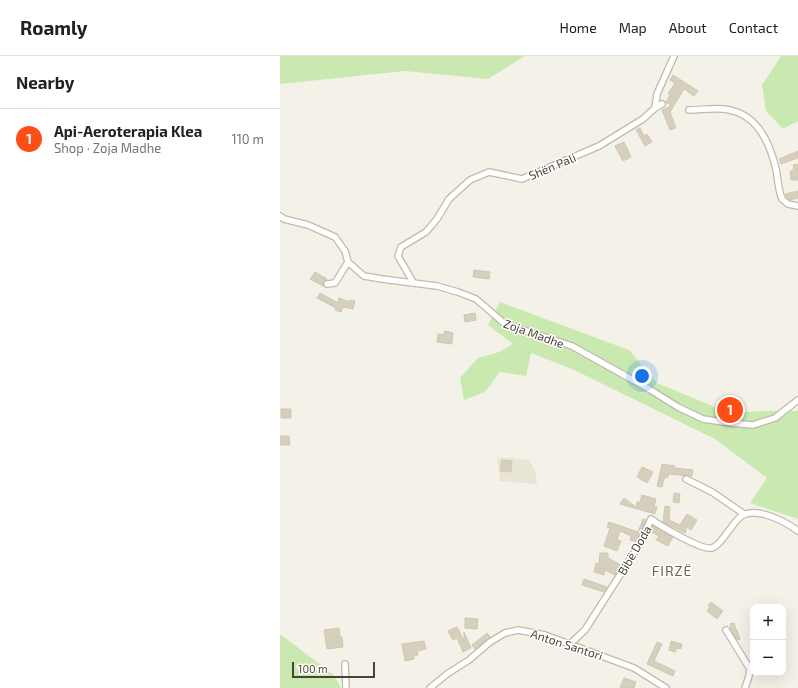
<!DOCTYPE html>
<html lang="en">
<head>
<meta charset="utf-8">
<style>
  :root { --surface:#fff; --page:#f6f6f6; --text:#202124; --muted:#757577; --line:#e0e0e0; --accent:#fd4e16 }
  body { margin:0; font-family:"Exo 2",sans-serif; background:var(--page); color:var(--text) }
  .controls { position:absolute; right:12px; bottom:12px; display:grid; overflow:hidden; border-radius:8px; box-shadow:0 4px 16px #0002 }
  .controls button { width:36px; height:36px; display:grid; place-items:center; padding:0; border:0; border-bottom:1px solid var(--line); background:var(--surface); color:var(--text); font:20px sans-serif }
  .scale { position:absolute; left:12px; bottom:10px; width:83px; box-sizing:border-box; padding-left:4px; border:2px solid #484336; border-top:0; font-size:11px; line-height:14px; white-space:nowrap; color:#484336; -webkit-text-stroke:3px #fff; paint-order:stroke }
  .you { position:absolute; left:362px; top:320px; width:14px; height:14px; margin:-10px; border:3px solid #fff; border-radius:50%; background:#1a73e8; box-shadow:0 0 0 6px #1a73e833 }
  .badge { display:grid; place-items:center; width:26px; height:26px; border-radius:50%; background:var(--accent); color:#fff; font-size:13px; font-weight:700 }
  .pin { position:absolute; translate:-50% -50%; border:2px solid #fff; box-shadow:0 1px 4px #0006 }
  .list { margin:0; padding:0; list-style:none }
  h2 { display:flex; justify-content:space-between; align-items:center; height:52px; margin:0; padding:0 16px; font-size:17px }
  h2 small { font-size:13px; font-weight:400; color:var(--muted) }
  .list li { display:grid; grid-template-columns:26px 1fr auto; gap:12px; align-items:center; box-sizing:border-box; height:60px; padding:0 16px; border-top:1px solid var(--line) }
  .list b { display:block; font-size:15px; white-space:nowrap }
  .list p { margin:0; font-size:13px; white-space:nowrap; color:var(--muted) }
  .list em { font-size:13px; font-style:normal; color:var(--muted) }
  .map { position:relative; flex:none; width:518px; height:632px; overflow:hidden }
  header { display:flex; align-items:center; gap:24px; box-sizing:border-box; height:56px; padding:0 20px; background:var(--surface); border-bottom:1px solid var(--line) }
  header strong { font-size:19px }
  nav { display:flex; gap:22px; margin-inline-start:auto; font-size:14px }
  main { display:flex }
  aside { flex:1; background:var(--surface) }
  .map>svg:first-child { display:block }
  .residential { fill:#e8e4d6 }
  .green { fill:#cae9b0 }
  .building { fill:#d6cfbd; stroke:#d1c7b0 }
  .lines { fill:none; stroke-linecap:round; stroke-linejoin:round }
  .minor-casing { stroke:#c0baaa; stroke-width:8 }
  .minor { stroke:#fff; stroke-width:5.5 }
  .labels { text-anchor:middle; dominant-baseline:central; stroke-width:3; stroke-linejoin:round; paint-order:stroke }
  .street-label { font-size:12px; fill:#484336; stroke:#fff }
  .quarter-label { font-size:14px; letter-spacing:1px; fill:#6b624d; stroke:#fff }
</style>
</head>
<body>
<header>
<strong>Roamly</strong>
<nav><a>Home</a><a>Map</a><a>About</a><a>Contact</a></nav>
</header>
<main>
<aside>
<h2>Nearby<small></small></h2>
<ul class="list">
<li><span class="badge">1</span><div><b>Api-Aeroterapia Klea</b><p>Shop · Zoja Madhe</p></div><em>110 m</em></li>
</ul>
</aside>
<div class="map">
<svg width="518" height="632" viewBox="0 0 518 632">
  <rect width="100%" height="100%" fill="#f4f2e8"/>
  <path class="residential" d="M217,401L249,404L255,414L257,428L220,425Z"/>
  <path class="green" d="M0,0H245L208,23L125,15L0,28Z
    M501,0H518V65L503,73L486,55L482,29Z
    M220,246L349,294L377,327L449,357L484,355H518V463L470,447L487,422L435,383L292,313L251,297L246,320L220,316L205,336L184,344L180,322L198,302L219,296L233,288L208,269Z
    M0,578L54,619L61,632H0Z"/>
  <path class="building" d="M393,19L418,35L414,40L404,33L390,56L396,72L390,74L382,54L391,50L386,46L390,39L388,38L395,27L390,24Z
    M360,72L364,80L367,78L372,86L365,90L356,74Z
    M344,86L351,101L343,105L335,90Z
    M518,95V102L501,108L499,103Z
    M514,108L518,109V124H511L510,115H513Z
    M518,135V142L509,144L505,138Z
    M194,214L210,216L209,223L193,221Z
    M35,216L47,223L43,226V230L30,223Z
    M40,237L58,247L59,242L69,246L70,244L75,245L73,253L63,251L61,256L55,254L56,252L37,242Z
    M195,257L196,264L185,266L184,259Z
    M165,275L173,277L172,288L157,286L158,278L163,279Z
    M1,353H11V362H1Z
    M0,380H9L10,389H0Z
    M222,404L232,405L231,416L220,415Z
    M382,408L395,410L394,412L413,414L412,420L388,418V421H386L384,423L382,431L377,430Z
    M362,411L373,416L367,427L357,421Z
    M394,437L400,438L399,447L393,446Z
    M362,439L376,443L374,450L377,451L375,458L340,448L344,442L356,451L357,446H360Z
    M385,450L390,451L389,464L400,469L407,458L417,464L411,474L407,471L405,477L383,466Z
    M363,463L366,464L356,486L350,484L351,480L340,475L337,484L341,485L337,495L324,490L330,472L327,471L329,466L358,476Z
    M373,470L393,481L388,490L376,484L379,480L370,475Z
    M320,497H328V502L341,509L335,519L325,514L324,519L314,516L316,507L319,508Z
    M304,523L327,531L324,536L302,529Z
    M431,546L443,555L437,563L427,555L430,551L428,550Z
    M185,562L198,563L197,573L185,572Z
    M454,567L456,574H457L460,583L457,584L451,574L450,568Z
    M177,571L184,585V576L191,592L183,596L177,582L173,584L168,575Z
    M59,572L60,581H62L63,591L47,593L44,574Z
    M207,577L210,581L195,593L192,589Z
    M144,585L146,593L137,595L138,599L134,600V603L125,605L122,588Z
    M391,585L402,588L401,593L397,592L395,596L389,594Z
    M377,586L382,588L374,605L395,615L393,620L367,608Z
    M344,622L356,626L354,632H340Z"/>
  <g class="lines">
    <g class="minor-casing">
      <path id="minor" d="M375,52L377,38L394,0
        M409,54C420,54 432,52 443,53C476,56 489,84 496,113C498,123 498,134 502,143L508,148L518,150
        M0,160L4,163L28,169L55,181L65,195L68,206L84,220L102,223L157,230L178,236L196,243L225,268L292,290L369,333L398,351L423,363L450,367L473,369L495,362L518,344
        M133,226L118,200L121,191L146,176L157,163L169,143L190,124L209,116L242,123L319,90L363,63L375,52L382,48
        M47,228L55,227L68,206
        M406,423L432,436L464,458
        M446,574L470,613L469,620L465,632
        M290,588L305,574L359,489L371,463C380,470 423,495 432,492C438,490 443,482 447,477C452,471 457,462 463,459C478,451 506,466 518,475
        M65,608L66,632
        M150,632L167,618L189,604L210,586L225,577L238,574L265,579L354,612L386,632"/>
    </g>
    <use href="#minor" class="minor"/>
  </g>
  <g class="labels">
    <g class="street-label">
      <text transform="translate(272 110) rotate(-23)">Shën Pali</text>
      <text transform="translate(254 277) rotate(20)">Zoja Madhe</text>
      <text transform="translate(354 494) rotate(-60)">Bibë Doda</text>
      <text transform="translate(287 588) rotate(18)">Anton Santori</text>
    </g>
    <g class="quarter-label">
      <text x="392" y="514">FIRZË</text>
    </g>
  </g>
</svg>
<div class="controls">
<button>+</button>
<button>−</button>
</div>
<div class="scale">100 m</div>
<div class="you"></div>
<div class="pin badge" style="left:450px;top:354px">1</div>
</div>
</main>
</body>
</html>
